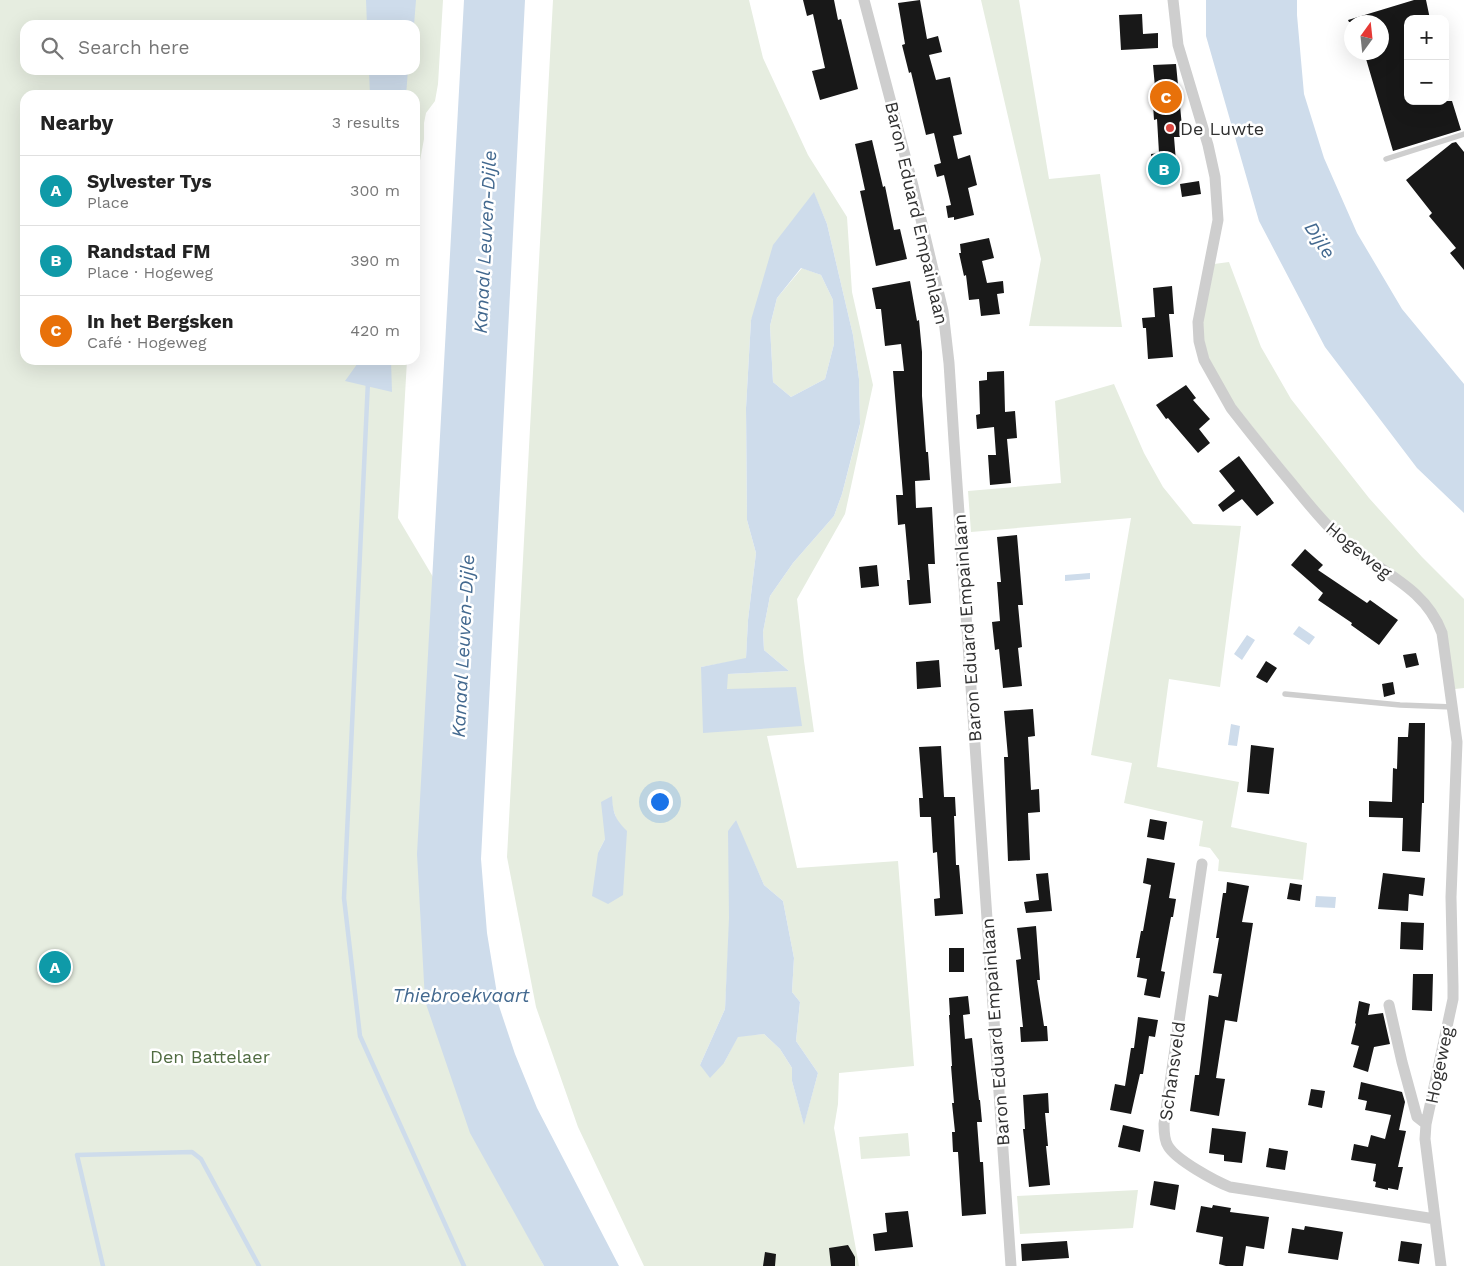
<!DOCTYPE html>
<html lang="en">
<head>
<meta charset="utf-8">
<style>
  :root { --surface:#fff; --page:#f6f6f6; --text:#222; --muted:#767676; --line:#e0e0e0; --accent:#db4740 }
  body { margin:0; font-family:"Work Sans",sans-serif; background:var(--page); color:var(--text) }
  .controls { position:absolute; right:15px; top:15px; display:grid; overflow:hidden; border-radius:10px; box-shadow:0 5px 20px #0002 }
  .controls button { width:45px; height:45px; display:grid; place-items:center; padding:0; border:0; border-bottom:1px solid var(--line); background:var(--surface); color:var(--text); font:25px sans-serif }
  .compass { position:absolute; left:1344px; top:15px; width:45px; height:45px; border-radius:50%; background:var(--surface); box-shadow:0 5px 20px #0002; rotate:15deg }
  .you { position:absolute; left:659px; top:801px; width:18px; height:18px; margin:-12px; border:4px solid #fff; border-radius:50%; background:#1a73e8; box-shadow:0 0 0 8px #1a73e833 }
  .badge { display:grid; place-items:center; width:32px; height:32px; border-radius:50%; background:var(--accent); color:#fff; font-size:16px; font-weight:700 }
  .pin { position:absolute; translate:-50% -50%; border:2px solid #fff; box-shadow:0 1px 5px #0006 }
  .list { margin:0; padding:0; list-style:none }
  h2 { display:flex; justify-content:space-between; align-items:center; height:65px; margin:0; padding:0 20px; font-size:21px }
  h2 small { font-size:16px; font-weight:400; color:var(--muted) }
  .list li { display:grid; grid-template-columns:32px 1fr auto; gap:15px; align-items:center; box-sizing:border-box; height:70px; padding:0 20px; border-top:1px solid var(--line) }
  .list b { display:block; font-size:19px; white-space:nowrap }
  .list p { margin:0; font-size:16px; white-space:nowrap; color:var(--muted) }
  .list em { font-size:16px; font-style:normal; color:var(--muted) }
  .icon { flex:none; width:28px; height:28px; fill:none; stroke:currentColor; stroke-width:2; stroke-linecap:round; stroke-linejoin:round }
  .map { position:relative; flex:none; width:1464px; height:1266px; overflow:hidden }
  .search { position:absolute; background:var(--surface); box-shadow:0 5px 20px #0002; left:20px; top:20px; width:400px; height:55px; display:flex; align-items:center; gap:12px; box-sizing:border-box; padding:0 18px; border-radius:15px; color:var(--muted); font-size:19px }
  .panel { position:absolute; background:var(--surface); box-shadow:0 5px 20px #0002; left:20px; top:90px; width:400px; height:275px; border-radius:15px }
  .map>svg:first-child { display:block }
  .green { fill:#e6ede0; fill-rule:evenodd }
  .water { fill:#cedceb; fill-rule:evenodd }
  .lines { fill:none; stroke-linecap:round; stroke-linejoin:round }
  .stream { stroke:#cedceb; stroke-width:4.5 }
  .building { fill:#181818 }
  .lane { stroke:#cecece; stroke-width:5.5 }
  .street { stroke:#cecece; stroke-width:11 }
  .poi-dot { fill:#db4740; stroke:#fff; stroke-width:2 }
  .labels { text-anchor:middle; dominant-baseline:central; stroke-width:5; stroke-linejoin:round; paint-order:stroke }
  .poi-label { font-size:18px; fill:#313131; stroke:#fff; text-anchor:start }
  .street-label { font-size:18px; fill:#313131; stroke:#fff }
  .park-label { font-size:18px; fill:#4f6b40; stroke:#fff }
  .water-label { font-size:19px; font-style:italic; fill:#43698f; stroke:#fff }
</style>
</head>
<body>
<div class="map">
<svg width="1464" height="1266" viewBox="0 0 1464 1266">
  <rect width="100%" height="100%" fill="#fff"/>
  <path class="green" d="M0,0H443L438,84L435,101L426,113L424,123V139L419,166L415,234V95H25V360H407L398,518L436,582L473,1132L544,1266H0ZM25,25H415V70H25Z
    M553,0H749L763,58L808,155L847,217L852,292L873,385L845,514L797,599L804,661L814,732L767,736L797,868L898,861L914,1066L839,1073L838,1104L834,1128L859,1266H644L578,1127L536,1007L507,857ZM814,193L827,224L853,335L859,379L860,425L842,494L834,516L793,563L770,596L763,632L764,650L789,671L727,674V690L701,667L746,659L748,620L756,553L747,520L746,408L751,320ZM611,796L613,809L617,820L598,853L605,839ZM735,820L764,885L783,901L794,958L792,992L800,1002L796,1041L818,1073L804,1124L792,1081V1068L780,1049L764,1034L738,1036L724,1063L700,1065L725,1009Z
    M981,0H1019L1049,179L1100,174L1122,327L1029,326L1041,259Z
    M1229,262L1261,347L1291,399L1369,498L1422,557L1464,599V688L1455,689L1441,620L1339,534L1235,405L1213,369L1204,347L1203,321L1214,264Z
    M802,268L821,275L833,300L834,344L825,379L791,397L773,382L770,326L777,298Z
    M1114,384L1144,453L1163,487L1193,524L1241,526L1220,687L1169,679L1157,767L1239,782L1231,827L1307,843L1303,880L1218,871L1219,860L1210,848L1199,846L1203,821L1124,803L1132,763L1091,755L1131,518L971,532L968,491L1061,483L1055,401Z
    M908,1133L910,1156L861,1159L859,1137Z
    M1138,1190L1133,1228L1020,1234L1017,1196Z"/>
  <path class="water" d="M366,0H416L414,25H367Z
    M464,0H525L481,859L487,933L499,1006L515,1054L537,1108L619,1266H544L470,1133L425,1001L417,854Z
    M1206,0H1297V15L1304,94L1324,158L1357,233L1402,309L1464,384V513L1417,468L1325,347L1259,221L1206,36Z
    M369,70H408L406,95H370Z
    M814,192L827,224L853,335L859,379L860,424L842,494L834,516L793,563L770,596L763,632L764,650L789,671L728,674L727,689L796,687L802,726L703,733L701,667L746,658L748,620L756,553L747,520L746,408L751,320L773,245ZM801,268L821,275L833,300L834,344L825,379L791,397L773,382L770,326L777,298Z
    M360,360H391L392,392L345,381Z
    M1090,573V579L1065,581V575Z
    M1299,626L1315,637L1309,645L1293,634Z
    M1247,635L1255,640L1242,660L1234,654Z
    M1231,724L1240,726L1237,746L1228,745Z
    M612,796C613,813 615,819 627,831L623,895L608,904L592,896L598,853L605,839L601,802Z
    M736,820L764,885L783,901L794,958L792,992L800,1002L796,1041L818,1073L804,1125L792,1081V1068L780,1049L764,1034L738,1037L724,1063L710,1078L700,1065L725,1009L729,918L728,831Z
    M1316,896L1336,897L1335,908L1315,907Z"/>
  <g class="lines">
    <path class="stream" d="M368,381L344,898L360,1036L464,1266
      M103,1266L77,1155L192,1152L201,1159L259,1266"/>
  </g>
  <path class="building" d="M803,0H834L838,20L841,19L858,89L820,100L812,71L825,68L813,14L807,16Z
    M920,0L927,39L938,36L942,52L929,55L936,80L950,77L962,134L953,136L958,159L970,155L977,185L968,188L974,215L954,220V217L948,218L946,206L951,205L944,175L937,177L934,165L941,163L934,133L926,135L911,72L909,73L902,45L905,44L898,3Z
    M1414,0H1426L1430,19H1408V101H1452L1461,130L1393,151L1364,52H1382V22H1349L1348,20Z
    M1142,14L1143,34L1158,33V48L1121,50L1119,15Z
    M1176,64L1183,137H1174L1177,174L1153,176L1151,154L1159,153L1157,119L1154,120L1152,88L1155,87L1153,65Z
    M872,140L883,187L885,186L894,230L900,229L907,259L876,266L860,191L865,190L855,144Z
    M1456,142L1464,152V270L1450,253L1456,248L1429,216L1432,213L1406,180L1452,143Z
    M1199,181L1201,194L1182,197L1180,184Z
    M989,238L994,258L982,261L987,283L1003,281L1004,293L997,294L1000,314L981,316L979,299L969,300L966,275L964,276L959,253H961L960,244Z
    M910,281L917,321L919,320L922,352V396L926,452H928L930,480L915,481L916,508L932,507L935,564H928L931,603L909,605L907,580H910L905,524L898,525L896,495H903L893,371H904L901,344L885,346L881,309H876L872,288Z
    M1172,286L1174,314H1169L1173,357L1148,359L1146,328H1143L1142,318L1155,317L1153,288Z
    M1004,371L1005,412L1015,411L1017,438L1007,439L1011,483L990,485L988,455H996L994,427L977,429L976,415L980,414L979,381L987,380V372Z
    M1186,385L1196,398L1193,400L1210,419L1199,429L1210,443L1198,453L1168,418L1166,419L1156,405Z
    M1239,456L1274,503L1257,516L1242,499L1223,512L1218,505L1235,491L1219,471Z
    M1017,535L1023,605H1018L1022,647L1018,648L1022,686L1003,688L999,649L995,650L992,622L1000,621L997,582H1001L997,537Z
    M1305,549L1323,565L1318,570L1367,603L1370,600L1398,620L1379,645L1351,625L1352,623L1318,600L1323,593L1291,565Z
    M877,565L879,586L861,588L859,567Z
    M1416,653L1419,665L1406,668L1403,655Z
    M939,660L941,687L917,689L916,662Z
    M1266,661L1277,668L1267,683L1256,677Z
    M1393,682L1395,694L1384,697L1382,684Z
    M1033,709L1035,736L1028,737L1031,790L1039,789L1040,812L1028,813L1030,860L1008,861L1004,757H1008L1004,711Z
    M1409,723H1425L1424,803H1422L1420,852L1402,851L1403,818L1369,817V801L1392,802L1393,768L1397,769L1398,737H1408Z
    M1251,745L1274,748L1269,794L1247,792Z
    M941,746L944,797H955L956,816H954L956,865H959L963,914L935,916L934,899L940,898L937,852L933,853L931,817H920L919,798H923L919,747Z
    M1150,819L1167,822L1164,840L1147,837Z
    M1147,858L1175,863L1169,898L1176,899L1173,917H1171L1161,971L1165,972L1160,998L1144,995L1147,979L1137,977L1140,958H1136L1141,931H1143L1151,885L1143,883Z
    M1048,873L1052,911L1026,913L1024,902L1039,900L1036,874Z
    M1383,873L1425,878L1423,896L1409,894L1408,911L1378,909Z
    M1227,882L1249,886L1242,922L1253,923L1237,1022L1225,1020L1216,1078L1225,1079L1219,1116L1190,1111L1195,1075H1199L1209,995L1218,997L1222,974L1213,973L1219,938H1216L1223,893H1226Z
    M1290,883L1302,885L1300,901L1287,899Z
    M1401,922L1424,923L1423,950L1400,949Z
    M1036,926L1040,980H1037L1044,1026H1047L1048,1041L1021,1042L1020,1027H1023L1016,960L1021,959L1017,928Z
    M949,948H964V972H949Z
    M1413,974H1433L1432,1011L1412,1010Z
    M968,996L970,1014L963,1015L965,1039L972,1038L979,1100H980L982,1122H977L980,1162H983L986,1214L962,1216L958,1152H953L952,1132H955L952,1103H954L951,1066H952L949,1015H950L949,998Z
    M1359,1001L1370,1004L1368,1015L1383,1013L1390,1044L1374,1047L1368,1072L1353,1067L1359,1046L1351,1044L1356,1024L1355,1023Z
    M1138,1017L1158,1020L1155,1037L1149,1036L1143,1074H1140L1131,1114L1110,1110L1115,1084L1125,1086L1131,1048H1134Z
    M1361,1082L1402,1092L1405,1102L1399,1130L1406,1131L1398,1167H1403L1398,1190L1388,1188V1190L1375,1187L1376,1182L1373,1181L1376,1164L1351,1160L1354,1144L1368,1147L1371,1135L1385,1139L1391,1115L1365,1110L1367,1101L1358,1099Z
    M1311,1089L1325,1091L1322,1108L1308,1105Z
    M1048,1093L1049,1113H1045L1048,1146H1046L1050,1185L1029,1187L1023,1129H1025L1023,1095Z
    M1123,1125L1144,1130L1140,1152L1118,1147Z
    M1212,1128L1246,1132L1242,1163L1224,1161V1155L1209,1153Z
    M1269,1148L1288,1151L1285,1170L1266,1167Z
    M1154,1181L1179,1185L1175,1210L1150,1205Z
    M1213,1205L1231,1208L1230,1212L1269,1217L1264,1249L1246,1246L1243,1266H1226L1219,1264L1223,1237L1196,1232L1201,1206L1212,1208Z
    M908,1211L913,1247L875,1251L873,1234L887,1232L885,1213Z
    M1305,1226L1343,1232L1338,1260L1288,1253L1292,1228L1304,1230Z
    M1067,1241L1069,1258L1022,1261L1021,1244Z
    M1401,1241L1422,1244L1419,1264L1398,1261Z
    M848,1245L855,1257V1266H831L829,1248Z
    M765,1252L776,1254L775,1266H763Z"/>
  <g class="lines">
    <path class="lane" d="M1386,159L1464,134
      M1285,694L1400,705L1453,707"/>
    <path class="street" d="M864,0L913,186L943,311L949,363L954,441L1011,1266
      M1173,0L1178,45L1208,145L1215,177L1218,220L1198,322L1199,341L1204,360L1231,408L1242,422C1260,445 1279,468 1297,490C1310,506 1323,522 1338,536C1374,571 1423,583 1442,633L1457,742L1451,897L1453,986V999L1426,1124L1425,1139L1441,1266
      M1202,864L1164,1124C1164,1131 1164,1140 1168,1146C1176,1160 1215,1181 1230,1187L1435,1219
      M1389,1005L1402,1062L1417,1117L1426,1124"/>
  </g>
  <circle class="poi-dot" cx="1170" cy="128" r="5"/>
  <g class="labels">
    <g class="poi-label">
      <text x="1180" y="128">De Luwte</text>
    </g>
    <g class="street-label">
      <text transform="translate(917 213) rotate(77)">Baron Eduard Empainlaan</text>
      <text transform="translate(1359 550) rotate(39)">Hogeweg</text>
      <text transform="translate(967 628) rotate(-94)">Baron Eduard Empainlaan</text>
      <text transform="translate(995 1032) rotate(-94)">Baron Eduard Empainlaan</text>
      <text transform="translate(1439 1065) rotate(-78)">Hogeweg</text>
      <text transform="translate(1172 1071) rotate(-82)">Schansveld</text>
    </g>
    <g class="park-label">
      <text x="210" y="1056">Den Battelaer</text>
    </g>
    <g class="water-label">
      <text transform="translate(1320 240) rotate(57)">Dijle</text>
      <text transform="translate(485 242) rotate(-87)">Kanaal Leuven-Dijle</text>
      <text transform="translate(463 646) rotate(-87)">Kanaal Leuven-Dijle</text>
      <text x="461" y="995">Thiebroekvaart</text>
    </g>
  </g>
</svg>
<div class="controls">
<button>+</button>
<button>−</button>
</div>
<svg class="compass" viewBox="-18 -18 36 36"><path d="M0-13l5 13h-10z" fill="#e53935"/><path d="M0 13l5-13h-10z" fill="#767676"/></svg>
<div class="you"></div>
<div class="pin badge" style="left:55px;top:967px;background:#0f9aa8">A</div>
<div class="pin badge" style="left:1164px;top:169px;background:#0f9aa8">B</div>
<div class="pin badge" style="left:1166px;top:97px;background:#e8710a">C</div>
<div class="search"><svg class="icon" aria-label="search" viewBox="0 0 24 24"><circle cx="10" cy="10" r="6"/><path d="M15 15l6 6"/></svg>Search here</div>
<section class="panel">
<h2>Nearby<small>3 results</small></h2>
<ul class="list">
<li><span class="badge" style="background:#0f9aa8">A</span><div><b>Sylvester Tys</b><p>Place</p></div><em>300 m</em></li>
<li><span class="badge" style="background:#0f9aa8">B</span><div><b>Randstad FM</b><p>Place · Hogeweg</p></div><em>390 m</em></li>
<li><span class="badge" style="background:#e8710a">C</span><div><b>In het Bergsken</b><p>Café · Hogeweg</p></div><em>420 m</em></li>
</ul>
</section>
</div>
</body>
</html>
